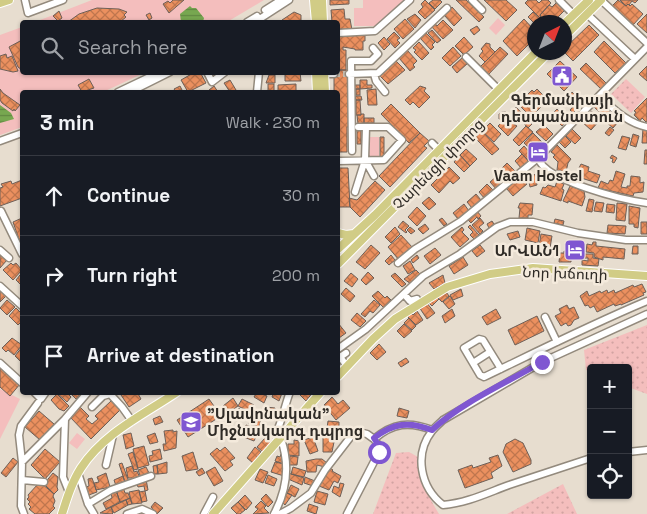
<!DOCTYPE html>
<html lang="en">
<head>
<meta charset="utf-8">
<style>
  :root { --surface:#171b24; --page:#20242c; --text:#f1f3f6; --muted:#9ea1a6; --line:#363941 }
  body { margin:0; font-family:"Space Grotesk","Noto Sans Armenian",sans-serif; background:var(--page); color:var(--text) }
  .controls { position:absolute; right:15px; bottom:15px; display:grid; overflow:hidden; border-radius:5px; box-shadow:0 1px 4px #0004 }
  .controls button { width:45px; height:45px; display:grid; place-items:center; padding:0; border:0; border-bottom:1px solid var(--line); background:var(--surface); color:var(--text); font:25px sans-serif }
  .compass { position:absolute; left:527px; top:15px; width:45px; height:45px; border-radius:50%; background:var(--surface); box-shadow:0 1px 4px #0004; rotate:42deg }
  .stop { position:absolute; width:15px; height:15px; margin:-11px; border:4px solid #7f57d1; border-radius:50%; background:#fff }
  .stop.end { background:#7f57d1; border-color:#fff; box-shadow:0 1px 5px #0008 }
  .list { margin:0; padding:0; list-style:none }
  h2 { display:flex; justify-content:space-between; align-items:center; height:65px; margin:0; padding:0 20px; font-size:21px }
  h2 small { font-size:16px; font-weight:400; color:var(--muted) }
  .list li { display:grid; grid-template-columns:32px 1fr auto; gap:15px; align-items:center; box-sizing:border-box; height:80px; padding:0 20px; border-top:1px solid var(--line) }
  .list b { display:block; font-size:19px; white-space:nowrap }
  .list em { font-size:16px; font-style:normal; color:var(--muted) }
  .icon { flex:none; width:28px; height:28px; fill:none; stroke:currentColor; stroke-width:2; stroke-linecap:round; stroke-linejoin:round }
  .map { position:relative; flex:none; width:647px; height:514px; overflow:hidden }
  .search { position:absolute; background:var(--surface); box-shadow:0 1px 4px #0004; left:20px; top:20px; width:320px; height:55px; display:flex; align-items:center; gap:12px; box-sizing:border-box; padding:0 18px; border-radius:5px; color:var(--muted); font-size:19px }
  .panel { position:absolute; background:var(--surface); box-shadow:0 1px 4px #0004; left:20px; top:90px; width:320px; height:305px; border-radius:5px }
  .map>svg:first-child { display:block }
  .grass { fill:url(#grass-dots) }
  .green { fill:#f4bebd }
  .water { fill:url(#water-rules) }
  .building { fill:url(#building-cross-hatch); stroke:#6e6058 }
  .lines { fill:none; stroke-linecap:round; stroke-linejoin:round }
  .minor-tunnel { stroke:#c2b9ad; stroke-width:6; stroke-dasharray:6 3; stroke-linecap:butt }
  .minor-casing { stroke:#938a7d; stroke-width:9 }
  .major-casing { stroke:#fff; stroke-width:10 }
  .minor { stroke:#fff; stroke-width:6 }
  .major { stroke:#d1cc86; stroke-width:8 }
  .route { stroke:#7f57d1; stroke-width:6 }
  .labels { text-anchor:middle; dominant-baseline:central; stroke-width:5; stroke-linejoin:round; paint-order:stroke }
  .poi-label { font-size:15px; font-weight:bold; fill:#2f2b26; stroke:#f4eadc }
  .street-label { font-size:15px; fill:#2f2b26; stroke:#f4eadc }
</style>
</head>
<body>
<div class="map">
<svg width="647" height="514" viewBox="0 0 647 514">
  <defs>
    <pattern id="grass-dots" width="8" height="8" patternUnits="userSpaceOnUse" patternTransform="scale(1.25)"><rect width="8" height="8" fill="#f4bebd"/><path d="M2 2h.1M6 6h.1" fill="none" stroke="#d2a3a2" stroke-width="1.8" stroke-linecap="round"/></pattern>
    <pattern id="water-rules" width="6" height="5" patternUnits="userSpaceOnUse" patternTransform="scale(1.25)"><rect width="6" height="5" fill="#77a750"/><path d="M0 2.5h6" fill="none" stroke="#628842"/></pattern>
    <pattern id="building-cross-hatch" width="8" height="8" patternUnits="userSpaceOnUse" patternTransform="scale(1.25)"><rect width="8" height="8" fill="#eb905f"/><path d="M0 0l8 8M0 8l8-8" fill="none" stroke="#bf764e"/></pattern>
  </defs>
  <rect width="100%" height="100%" fill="#e7ddcf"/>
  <path class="grass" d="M626,79L645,97L631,113L611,94Z
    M647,325V394L628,387V368H591V372L586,370L584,350Z
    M409,452L418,457C420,481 427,494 439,514H373L396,453Z
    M563,484L577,514H507Z"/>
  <path class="green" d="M92,0H264L227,22H35Z
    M363,0H404L375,26H354V8H363Z
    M498,18L505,25L496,35L489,28Z
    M22,27V72L144,73L103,92H22V127L0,135V35Z
    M368,137H379V157H368Z
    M0,389L20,399L0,439Z
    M77,433L85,439L77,449L69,443Z"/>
  <path class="water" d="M190,6L192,8H196L204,18L203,22H181L180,14Z
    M0,105L11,113L14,119L0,123Z"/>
  <path class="building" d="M173,0H184L169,13L163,4L168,1L170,3Z
    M330,0H349V4L330,5Z
    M425,0L435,10L425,19L418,12L423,7L421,4Z
    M433,0H440L442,2L435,9L429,3Z
    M456,0H466L484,17L479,22Z
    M484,0H506L517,10L506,21Z
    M528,0H536L539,3L542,0H548L551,3L540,15L541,17L540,18L525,3Z
    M618,0L626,6L628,4L630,6L632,4L643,14L633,25L612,6Z
    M620,0H638L635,3L632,1L629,5L628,4L626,6Z
    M557,2L565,10L553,22H536L541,17L540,15L549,5L552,7Z
    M452,7L462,18L454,26L444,15Z
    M97,8L119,9L127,12L124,15L126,17L120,22H68L79,14Z
    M344,9L345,19H350L352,30H338V22H332L331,10Z
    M59,11L62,18L58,21L53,16Z
    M294,12L301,15V22H283L282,20Z
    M533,12L540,18L534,23L528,17Z
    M150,13L152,18L149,20L146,15Z
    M415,14L421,20L415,28L407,19Z
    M647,14V33L637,24Z
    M405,19L414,29L403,39L394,29Z
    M524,19L534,30V39L517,56L503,41Z
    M443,20L453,30L443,39L430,25L434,22L437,26Z
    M589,25L599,35L573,61L564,52V49Z
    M477,26L480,30L474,35L470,30Z
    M432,30L441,40L437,43L428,33Z
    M394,32L400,38L397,40L400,43L395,48L387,39Z
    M426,33L435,42L432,45L434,47L431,50L420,38Z
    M365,35V41H363V50H355V49L343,47V50H346V70H338V36Z
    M384,37L390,44L384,50L378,43Z
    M464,37L473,47L464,55L455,46Z
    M22,40V70L18,67L9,47Z
    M604,41L626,63L615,73L594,52Z
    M419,42L429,53L422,60L414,52L416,50L413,48Z
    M486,43L490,44V47L495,52L485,62L479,56L483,51L481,49Z
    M453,47L461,56L450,66L442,58Z
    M500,47L508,54L487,76L479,68Z
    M407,50L417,61L413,65L415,67L410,71L399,58Z
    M6,54L7,58L12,56L18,71L13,72L0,69V56Z
    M463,57L468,63L457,73L452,67Z
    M396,61L405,70L388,84L380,76Z
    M560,61L577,77L564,91L547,74Z
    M586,63L607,84L601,89L580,69Z
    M647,66V81L639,74Z
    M338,70H349L351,127H347V152H338V92H334V72H338Z
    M195,72H200L206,83L188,92L181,80Z
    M285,72H300L301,81H285Z
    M269,75H275V83H266Z
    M89,79L94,88L82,92L78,85Z
    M230,80L236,90L230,92L224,83Z
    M360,80H367V85H372V88L360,89Z
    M268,84H274V92L268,91Z
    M296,84V92H278V85Z
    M354,85H360V89H354Z
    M180,86L183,92H176L174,89Z
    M214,86L218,92H211L209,90Z
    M420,86L426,88L424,91L430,97L419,108L413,102L410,105L405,100Z
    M0,89L3,93L20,105L15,111L14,109L13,111L2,103L0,100Z
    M356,89H360V95H356Z
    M376,89L377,105H368L367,90Z
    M537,89L548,100L531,117L520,106L524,101L522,100L532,90L534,92Z
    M572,92L578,98L572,103L567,98Z
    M355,96H361L362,100H356Z
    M647,98V122H646L642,118L640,121L634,115L636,112L634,111Z
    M356,100H360L361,115H356Z
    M579,100L583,103L573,113L570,110Z
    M599,102L610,111L605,117L594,107Z
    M391,104L420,133L409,143L381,114Z
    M516,107L532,124L528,128L512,111Z
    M557,109L568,120L562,126L551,115Z
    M591,111L601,119L591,130L582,122Z
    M502,112H506V116L504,119H499V114Z
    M361,114H364V123L358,124L357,115H361Z
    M510,114L517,120L514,124L517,126L508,136L498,126Z
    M611,114L619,121L613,128L605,121Z
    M364,118H374V123H364Z
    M490,123L501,134L494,142L482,131Z
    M544,125L553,134L546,141L536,132Z
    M526,126L533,132L519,146L513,140Z
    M610,127L614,130L609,136L605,133Z
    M643,128L647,129V143H642Z
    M357,129H361V144H357Z
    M572,129L581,138L575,144L566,136Z
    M482,131L499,149L492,155L475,138Z
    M420,133L429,141L424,146L427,148L390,187L379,176Z
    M533,133L545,145L536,154L524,143Z
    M633,134L639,136L636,147L630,145Z
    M565,136L571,142L565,148L559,142Z
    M622,136L630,138L626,150L618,148Z
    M380,137H384V157H380Z
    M557,145L571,159L568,163L566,172L557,170L558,162L553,157L555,155L551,152Z
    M524,146L530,153L532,151L536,155L530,162L519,151Z
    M466,149L477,159L470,166L460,155Z
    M645,150H647V164H644Z
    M522,154L529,162L522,169L515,161Z
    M460,155L470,166L464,172L454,162Z
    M612,155L617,158L614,163L612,162L613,159L610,158Z
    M507,163L517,173L507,182L498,172Z
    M581,164L589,167L588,171L600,175L597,183L575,176Z
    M449,167L460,178L453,184L450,181L439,193L431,185Z
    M338,168H348L350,207H338Z
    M616,171L625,174L621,187L627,188V186H630L631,176L640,177V183L644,182L643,192L634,193L633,196L598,188L601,181L608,184L610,180L613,181Z
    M542,173L543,178L536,179L537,185L530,187L528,176Z
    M498,175L504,183L497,190L490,182Z
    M521,177L527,184L513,196L506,188Z
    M22,180V198L0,206V188L3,187L1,184L11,181L12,184Z
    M375,181L385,190L360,217L350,207L349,198L357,200Z
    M557,181L564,184L562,189L564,190L561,201L540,194L543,187L545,188L548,185L555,187Z
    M487,184L494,191L485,199L479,192Z
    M570,186L584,191L585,197L582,206L568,201V203L563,201Z
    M476,194L481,200L472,208L467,202Z
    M429,197L436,204L429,210L422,203Z
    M589,199L594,200L592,212L586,211Z
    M596,202L604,203L602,212L594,211Z
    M520,203L533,204L532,215H528V218H519L520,208H518Z
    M617,203L627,204L625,221L616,220Z
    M464,204L469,211L458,219L453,213Z
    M607,204L615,205L614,213L606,212Z
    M629,206L640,208L638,228L634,227V224H629Z
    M417,207L426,216L417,226L408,217Z
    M477,211L481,216L478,219L477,217L471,223L467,219Z
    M22,218V248L13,222Z
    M442,218L447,224L444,226L439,220Z
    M480,218L484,223L479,227L483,231L480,234L472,225Z
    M555,219L564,221L563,225L554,223Z
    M403,221L409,226L405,230L407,232L406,233L398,227Z
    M492,221L494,224L489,228L487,224Z
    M641,222H647V234H641Z
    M425,224L429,229L423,234L418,229Z
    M470,225L479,235L474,239L470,235L473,232L468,227Z
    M608,225L626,226L625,234L607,233Z
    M395,227L400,234L391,243L385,237Z
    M410,227L415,231L411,234L407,230Z
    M462,227L464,230L462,232L469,239L460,247L451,237Z
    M527,228L540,231L538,243L525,240Z
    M518,231L520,237L510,240L507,234Z
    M541,234L552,236L550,248L539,246Z
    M401,235L413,248L399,260L388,247Z
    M593,242H596V246L625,249L624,259L603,257V260L594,257V253L586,252L587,244L592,245Z
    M570,243L584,245L583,254L569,252Z
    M371,245L380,253L365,269L356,262Z
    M480,245L485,251L477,257L472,251Z
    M633,246H638V254H632Z
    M435,248L441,255L430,264L424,256Z
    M564,251L571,254V262H559L560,253H564Z
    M0,253L7,260L0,268Z
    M584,254H593V258L599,259L598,266L582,265V260L588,261V258H583Z
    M391,255L395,260L389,265L385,261Z
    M417,255L419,258L413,263L411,260Z
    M463,257L468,265L454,274L449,266Z
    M410,261L415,270L408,274L403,266Z
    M11,263L13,265L16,263L22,270L13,280L3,270Z
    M416,270L421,275L411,284L404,279Z
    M368,272L374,278L366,285L361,280Z
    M351,273L358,279L352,287L344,281Z
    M395,273L406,284L402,287L391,276Z
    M20,275L22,278V284H20L16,280Z
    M443,275L445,283L434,289L429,283Z
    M642,284L646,292L643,293L644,295L621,305V304L615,306L614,304L597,312L594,306L590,308L588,305L585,306L580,296L587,291L589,296L600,291L601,293L607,290L608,293L614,290L615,293L633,285L634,287Z
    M346,288L355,296L350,302L341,294Z
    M444,289L449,296L442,302L436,296Z
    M461,289L463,296L453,300L450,295Z
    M0,291L6,296L0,302Z
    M378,291L385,298L387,296L391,300L384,308L372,296Z
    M436,296L439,299L432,306L427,301Z
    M450,296L455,304L449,309L443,302Z
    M7,300L15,307L7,315L0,308Z
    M374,300L380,305L373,313L370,311L365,317L361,314Z
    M426,302L435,313L427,319L419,307Z
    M567,305L569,309L574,307L579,318L574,320L571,325L568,326L566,323L561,326L555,316L561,313L559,309Z
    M16,308L22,314V321L18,325L9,316Z
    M452,309L455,316L445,323L442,316Z
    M496,309L501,318L487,325L482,317Z
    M417,311L423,320L416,325L407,316L410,312L413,315Z
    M357,313L366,321L360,327L351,320Z
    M537,316L544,331L515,345L508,330Z
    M409,318L416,326L412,330L404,323Z
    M338,323L346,333L339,338L338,336Z
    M404,324L412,331L404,338L397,331Z
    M12,338L22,345L14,355L8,350L6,352L2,348Z
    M379,344L386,352L377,360L370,353Z
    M22,347V363L15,356Z
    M406,358L409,362L401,367L398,363Z
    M0,367L20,384L10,396L0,387Z
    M66,392L71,397L67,402L57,393Z
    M69,392H82L76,399Z
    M119,392H137L141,399L129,407Z
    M257,392L267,396L264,403L254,397Z
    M274,392L282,393L279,401L272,397Z
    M297,392H313L306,401Z
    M57,394L69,406L64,411L59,409L51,400Z
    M332,397L338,404L343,400L350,408L336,420L324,405Z
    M233,398L238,406L228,413L223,406Z
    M209,399L221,416L188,437L177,420Z
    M242,399L254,405L250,412L238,406Z
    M111,401L120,410L91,439L70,417L80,407L89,416L86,419L92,424L98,419L95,416Z
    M266,407L275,408L274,420L264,416Z
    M239,408L246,415L240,421L233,414Z
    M399,408L409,411L407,418L397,416Z
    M39,411L54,424L40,440L25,427Z
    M252,413L262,416L259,427L249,424Z
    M160,416L163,422L155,425L153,419Z
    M328,421L339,422V429H335V435H324V428H327Z
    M246,425L259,430L254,441L241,436Z
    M173,430V432L177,431L176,448L164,451L163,444H166L164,431Z
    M131,433L134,446L126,449L123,435Z
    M155,433L158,442L150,444L147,436Z
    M313,437L318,451L310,454L304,440Z
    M323,437H335L332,452H323Z
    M265,438L271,443L263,452L257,447Z
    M515,439L523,443L531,460V464L513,472L503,452L506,444Z
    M294,440L299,441V456L288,455V444H294Z
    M144,446L149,465L138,468L133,449Z
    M225,447L235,458L230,461L233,465L225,471L210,454L217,448L220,451Z
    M255,447L261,452L253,463L247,458Z
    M45,449L60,462L45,479L31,465Z
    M160,449L162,459L150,462L149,456L153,455L152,451Z
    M133,452L138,469L134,470L128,454Z
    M193,452L198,469L186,471L182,456Z
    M281,454L284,455V464L275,461L277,456L280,457Z
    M498,455L502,466L491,473L493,478L465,488L458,470L472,465L473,468L491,462L489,458Z
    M290,456L298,457L297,465H289Z
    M13,458L18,462L6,477L1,473Z
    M316,459H322L327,463L325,467L317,465L316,472H307L306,461Z
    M167,462V473L158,474L157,465Z
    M275,462L284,464V476L271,472Z
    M122,463L129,482H125L119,464Z
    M157,465L158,474H154L153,466Z
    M132,466L134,472L137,471L140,478L134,481L132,478H128L126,468Z
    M146,467L150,475L141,478L138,470Z
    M215,467L223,481L214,486L206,472Z
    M293,467L306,471L304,477L291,474Z
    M202,468L205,473L199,476L196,472Z
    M330,468L333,470L332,471L341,476L338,483L334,481L329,490L319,486L322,476L325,477Z
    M260,469L268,472L263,483L255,480Z
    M53,473L58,477L57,487L58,490L54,494L44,484Z
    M106,473L110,487L96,490L94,483L99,482L97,477Z
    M288,473L304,478L302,485L288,479Z
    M268,475L277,479L274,486L265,483Z
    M123,476L125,483L116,486L114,480Z
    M305,477L315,481L313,486L304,483Z
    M92,478L97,492L86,496L83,488L89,486L88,479Z
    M146,479L148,490L145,491L144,486L138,487L136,482Z
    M41,483L54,494L53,496L55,501L53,506L55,508L49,514H35L29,509L31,507L28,504L30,502L27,499L29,497L28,495L38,484L39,485Z
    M340,483L344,484L340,497L332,492L334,486L339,488Z
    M291,485L299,489L295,497L287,493Z
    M123,487L125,493H128L130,498L120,502L116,490Z
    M116,490L120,502L106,509L103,503L112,498L111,492Z
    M139,490L142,503L132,504L129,492Z
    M145,491L147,501L142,502L139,492Z
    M317,491L328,494L325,505L314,502Z
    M287,493L292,495L285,505L282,502Z
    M266,494L273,502L268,507L261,499Z
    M245,495L252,503L246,510L238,502Z
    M130,498L132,504L128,505L126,500Z
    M126,500L128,505L114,513L111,507Z
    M261,501L266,506L264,508L269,513L253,514L258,509L255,507Z
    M155,502L163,508L157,514L151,507Z
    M238,502L245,510L240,514H237L231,508Z
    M309,504L318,507L316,514L307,511Z
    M111,507L113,513L112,514L100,513Z"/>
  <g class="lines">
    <path class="minor-tunnel" d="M334,74H349"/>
    <g class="minor-casing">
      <path id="minor" d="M25,0L28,13L63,0
        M472,0L482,10
        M559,0L574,15
        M601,0L647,43
        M265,10L281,0
        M588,15L635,59
        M247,22L257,16
        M255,22L289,0
        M338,33L375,31L410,0
        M466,57L499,90
        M207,72L212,82L225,72
        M325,74H334
        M349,74L378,73L447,8
        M374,74L376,81L385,92
        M118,92L160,72
        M130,92L170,72
        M257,92L259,72
        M599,96C614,109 627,123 647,127
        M0,141L22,133
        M432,143L439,150
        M352,151L351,61H371L378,54L373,48
        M538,158C545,181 624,200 647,203
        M365,160L374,176
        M338,161L384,160L402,140L388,127H366
        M355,192L365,160L366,127H358
        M0,212L1,211L22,254
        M0,250L9,258
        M398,263L415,249L461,221L538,158L647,47
        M0,286L22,306
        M404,294L410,301L417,299
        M545,317L557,342
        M338,349L366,329L423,276L460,254L497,227L510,222H533L578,233L626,240H647
        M346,353L340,357L347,366
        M0,363L22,383
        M473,363L490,352
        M501,369L483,340L479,339L464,348L480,375L484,377C538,351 592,324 647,301
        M34,392L41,399L46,392
        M92,407L103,396L110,394L122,407L132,421
        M277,430C281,425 286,401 290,392
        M374,439C393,423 409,421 432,430
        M628,452L647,450
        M591,458C563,467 536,476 509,485C487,493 467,503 443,505C420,487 414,454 432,431C435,427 440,423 443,420L542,362L647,314
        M22,462L65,419
        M106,465L113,435
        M78,473L88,504L94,514
        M22,480L44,482
        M69,492L63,477L65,419L88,392
        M88,504L111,490L151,476
        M24,514L21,506L22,462L19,435L21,426L38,403
        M127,514L142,509L153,514
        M204,514L213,497
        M274,514C287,490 290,465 281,439
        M280,514L291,508L311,493L325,470L352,435L359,432L367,434L374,439L379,446V452L347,514"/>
    </g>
    <g class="major-casing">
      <path id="major" d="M314,0L316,22
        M322,0L323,22
        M0,3L9,0
        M564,24L589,0
        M564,37L601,0
        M316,72L317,92
        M324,72L325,92
        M338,233L346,235L354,234
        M338,249L375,215L536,52
        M338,264L549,52
        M338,376L373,339L395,319L447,287L490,274L533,268L647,276
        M62,514C67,498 72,482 81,468C104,433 143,415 177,392
        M213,514L321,392"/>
    </g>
    <use href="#minor" class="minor"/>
    <use href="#major" class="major"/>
  </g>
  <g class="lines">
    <path class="route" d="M379,452V446L374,438C393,423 409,421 432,430C462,402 506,383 542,362"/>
  </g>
  <defs>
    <g id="civic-square" transform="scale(1.125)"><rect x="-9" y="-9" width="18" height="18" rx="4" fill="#7f57d1" stroke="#f4eadc"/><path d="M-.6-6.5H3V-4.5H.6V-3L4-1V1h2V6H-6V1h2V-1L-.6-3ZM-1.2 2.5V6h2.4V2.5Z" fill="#fff"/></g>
    <g id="hotel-square" transform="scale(1.125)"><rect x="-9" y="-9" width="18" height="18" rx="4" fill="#7f57d1" stroke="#f4eadc"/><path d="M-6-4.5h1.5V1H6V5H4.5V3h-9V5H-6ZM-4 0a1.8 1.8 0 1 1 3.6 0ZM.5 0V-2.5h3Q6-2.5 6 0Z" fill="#fff"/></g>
    <g id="school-square" transform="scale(1.125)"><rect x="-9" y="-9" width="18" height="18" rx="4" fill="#7f57d1" stroke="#f4eadc"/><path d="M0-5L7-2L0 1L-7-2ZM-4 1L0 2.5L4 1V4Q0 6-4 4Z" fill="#fff"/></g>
  </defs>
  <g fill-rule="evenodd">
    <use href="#civic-square" x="562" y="76"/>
    <use href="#hotel-square" x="538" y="152"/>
    <use href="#hotel-square" x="575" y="250"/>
    <use href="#school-square" x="191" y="422"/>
  </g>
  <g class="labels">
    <g class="poi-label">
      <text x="562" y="99">Գերմանիայի<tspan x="562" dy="17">դեսպանատուն</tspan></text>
      <text x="538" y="175">Vaam Hostel</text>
      <text x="559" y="250" text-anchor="end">ԱՐՎԱՆ1</text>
      <text x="207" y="413" text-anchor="start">"Սլավոնական"<tspan x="207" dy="17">Միջնակարգ դպրոց</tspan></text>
    </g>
    <g class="street-label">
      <text transform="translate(438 164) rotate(-45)">Չարենցի փողոց</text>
      <text transform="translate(565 273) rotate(2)">Նոր խճուղի</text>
    </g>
  </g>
</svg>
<div class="controls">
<button>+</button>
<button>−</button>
<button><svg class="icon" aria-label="locate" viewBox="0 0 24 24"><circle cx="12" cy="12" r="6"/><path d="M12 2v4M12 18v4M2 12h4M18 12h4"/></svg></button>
</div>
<svg class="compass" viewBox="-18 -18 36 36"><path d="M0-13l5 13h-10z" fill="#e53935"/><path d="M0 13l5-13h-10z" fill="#9ea1a6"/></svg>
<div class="stop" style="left:379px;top:452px"></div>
<div class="stop end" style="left:542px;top:362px"></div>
<div class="search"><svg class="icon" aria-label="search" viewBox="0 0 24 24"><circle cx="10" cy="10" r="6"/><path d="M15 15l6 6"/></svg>Search here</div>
<section class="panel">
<h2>3 min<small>Walk · 230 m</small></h2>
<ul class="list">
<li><svg class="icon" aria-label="ahead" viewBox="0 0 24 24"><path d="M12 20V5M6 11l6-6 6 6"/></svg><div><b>Continue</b></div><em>30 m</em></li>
<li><svg class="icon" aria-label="right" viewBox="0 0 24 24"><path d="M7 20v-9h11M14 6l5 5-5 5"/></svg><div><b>Turn right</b></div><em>200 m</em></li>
<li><svg class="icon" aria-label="arrive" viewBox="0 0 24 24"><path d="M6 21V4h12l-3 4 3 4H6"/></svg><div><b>Arrive at destination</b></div></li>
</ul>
</section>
</div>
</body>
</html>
